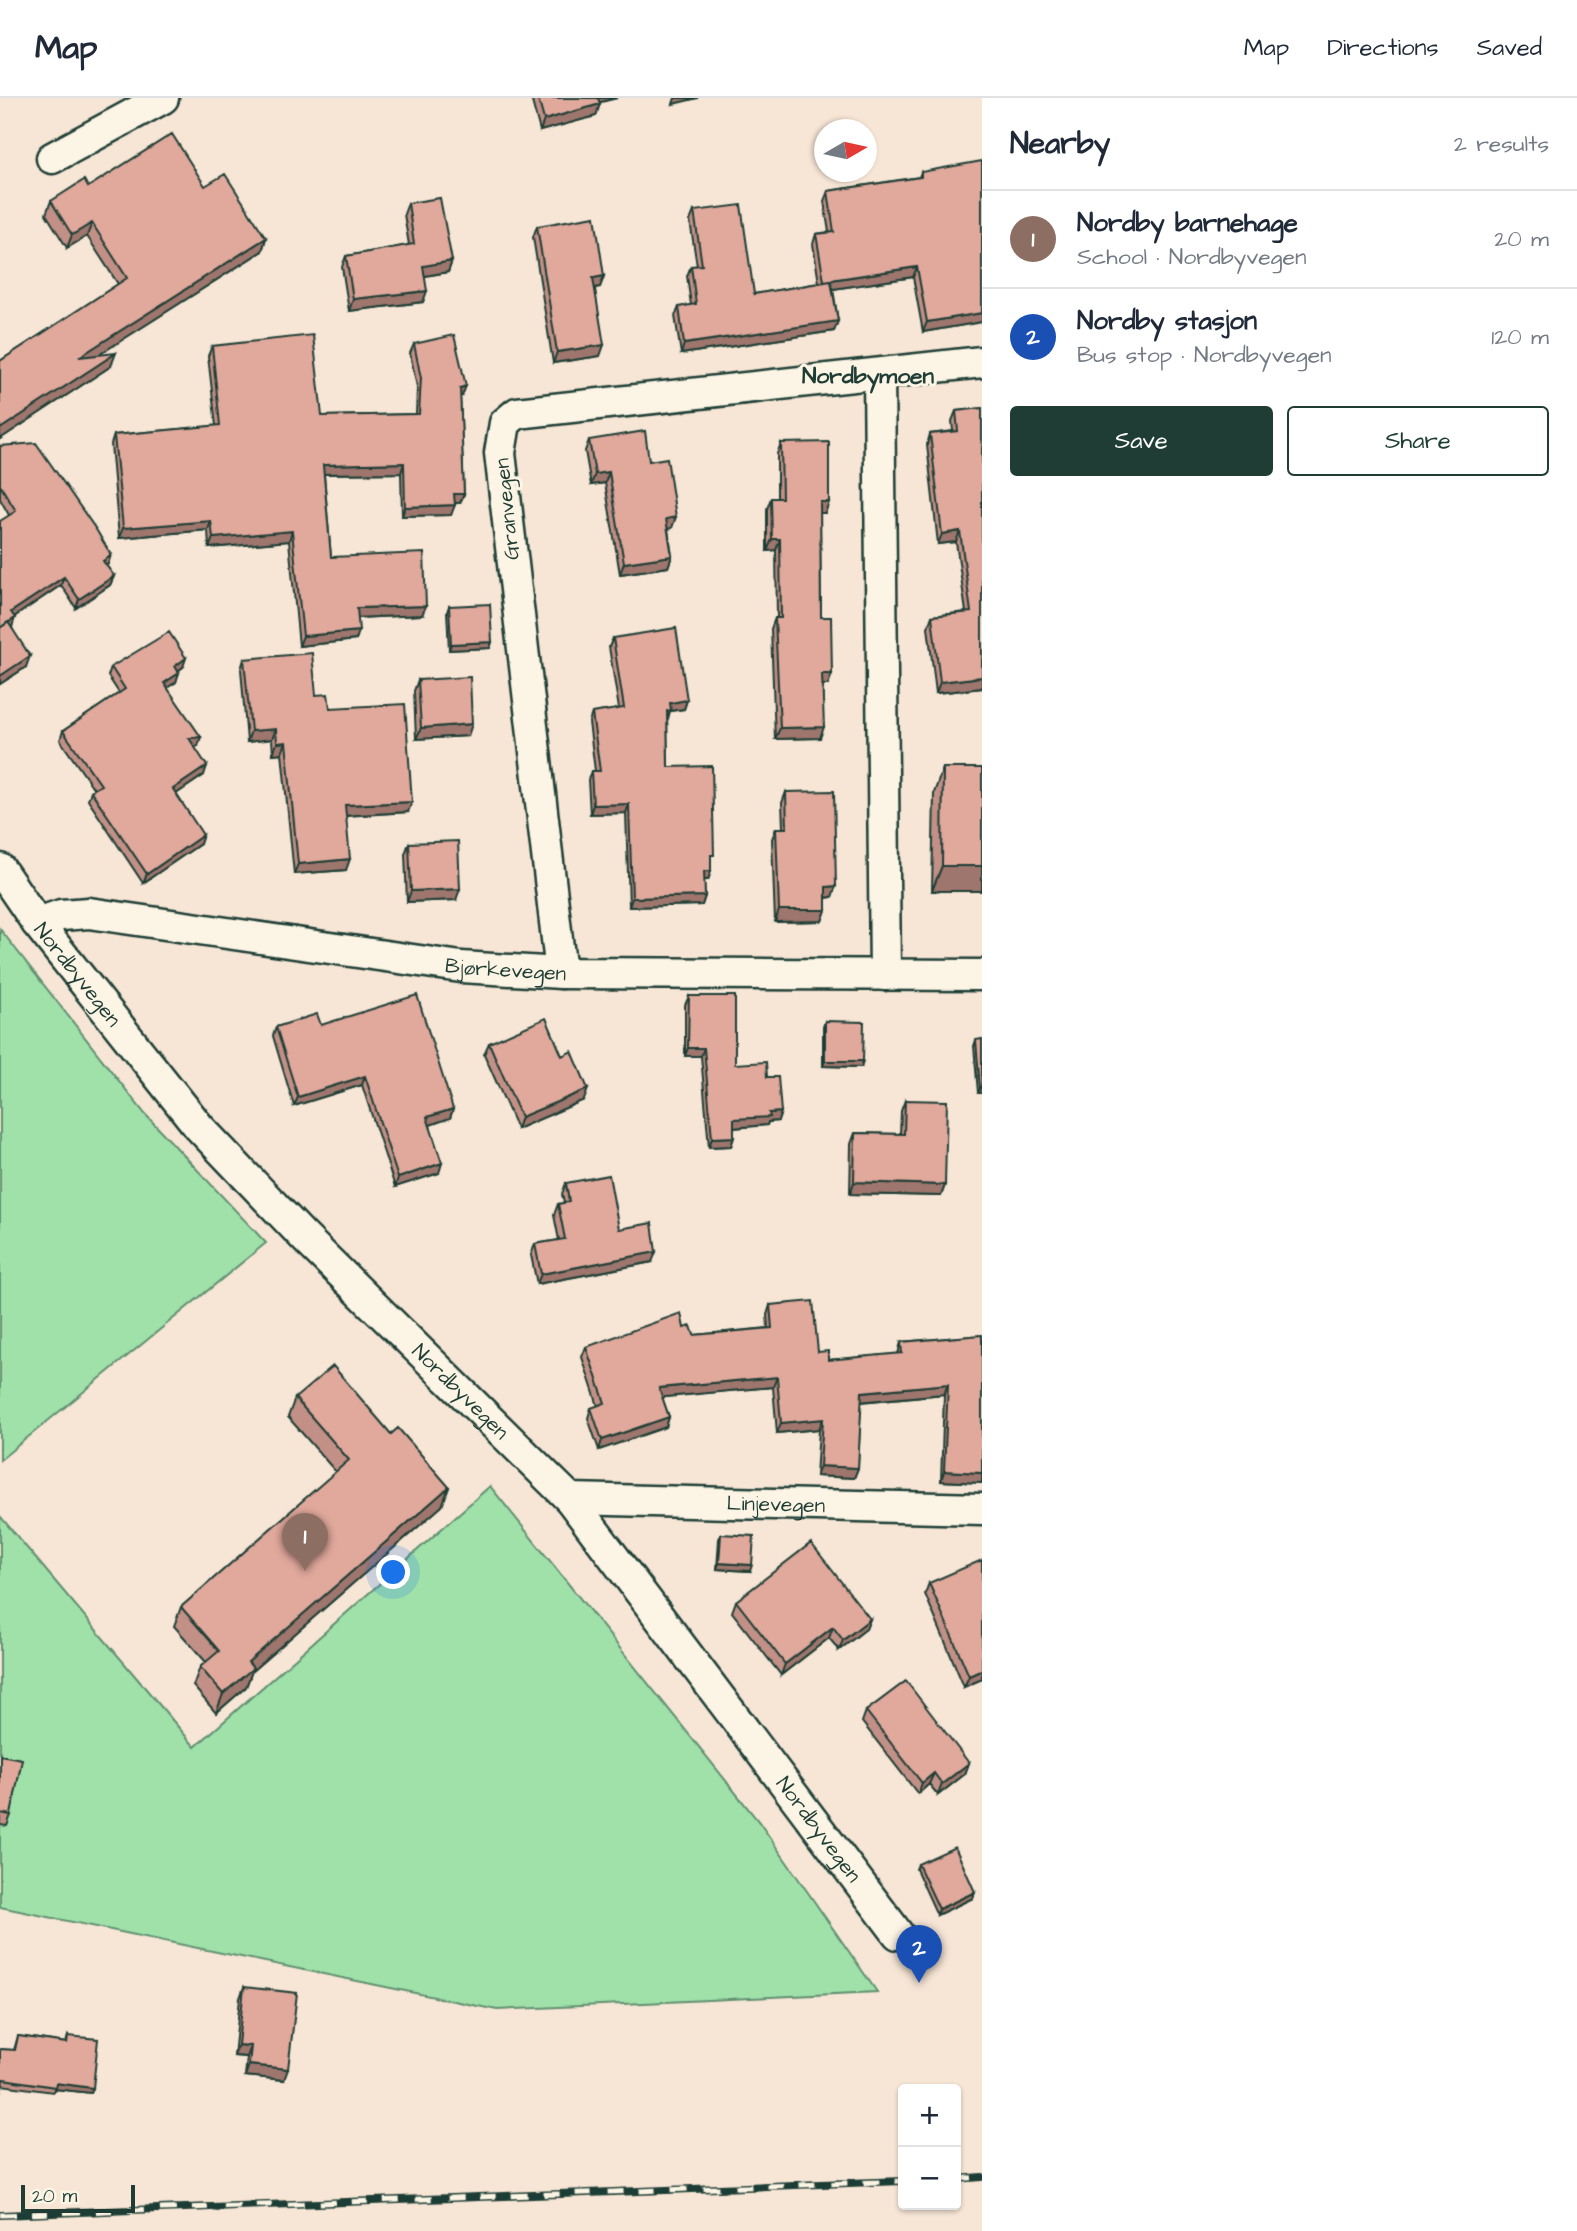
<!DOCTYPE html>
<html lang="en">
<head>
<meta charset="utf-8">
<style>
  :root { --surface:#fff; --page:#f2f2f3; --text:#1f2937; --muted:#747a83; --line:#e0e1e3; --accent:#1f3d34 }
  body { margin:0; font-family:"Architects Daughter",sans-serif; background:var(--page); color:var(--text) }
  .controls { position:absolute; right:21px; bottom:21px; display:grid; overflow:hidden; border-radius:7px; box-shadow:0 2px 5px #0004 }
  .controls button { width:63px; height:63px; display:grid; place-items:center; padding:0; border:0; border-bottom:2px solid var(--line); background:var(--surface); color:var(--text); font:35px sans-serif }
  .compass { position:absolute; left:814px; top:21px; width:63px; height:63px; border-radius:50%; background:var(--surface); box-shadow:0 2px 5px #0004; rotate:81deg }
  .scale { position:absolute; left:21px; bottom:18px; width:114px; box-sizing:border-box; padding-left:7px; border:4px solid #1f3d34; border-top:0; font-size:19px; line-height:24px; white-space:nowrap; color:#1f3d34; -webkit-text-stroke:5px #fcf5e5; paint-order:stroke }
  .you { position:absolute; left:394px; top:1475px; width:24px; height:24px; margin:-18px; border:5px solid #fff; border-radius:50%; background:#1a73e8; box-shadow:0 0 0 10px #1a73e833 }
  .badge { display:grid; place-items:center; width:46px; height:46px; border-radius:50%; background:var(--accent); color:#fff; font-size:23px; font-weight:700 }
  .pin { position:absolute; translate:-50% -58px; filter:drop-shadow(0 2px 4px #0008) }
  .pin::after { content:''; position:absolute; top:37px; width:24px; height:21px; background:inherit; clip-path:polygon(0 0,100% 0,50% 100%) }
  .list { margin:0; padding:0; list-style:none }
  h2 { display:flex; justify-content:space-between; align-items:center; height:91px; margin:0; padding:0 28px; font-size:30px }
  h2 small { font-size:23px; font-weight:400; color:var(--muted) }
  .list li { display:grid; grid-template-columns:46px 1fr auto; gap:21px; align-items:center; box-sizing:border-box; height:98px; padding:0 28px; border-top:2px solid var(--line) }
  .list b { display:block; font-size:26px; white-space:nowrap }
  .list p { margin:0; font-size:23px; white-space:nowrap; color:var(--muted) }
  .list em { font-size:23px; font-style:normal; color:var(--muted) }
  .actions { display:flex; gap:14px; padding:21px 28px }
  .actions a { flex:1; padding:16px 0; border:2px solid var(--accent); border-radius:7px; text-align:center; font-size:24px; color:var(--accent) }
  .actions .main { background:var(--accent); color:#fff }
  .map { position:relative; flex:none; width:982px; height:2133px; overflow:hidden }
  header { display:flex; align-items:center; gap:42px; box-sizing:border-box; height:98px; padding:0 35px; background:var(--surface); border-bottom:2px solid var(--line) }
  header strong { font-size:33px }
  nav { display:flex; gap:38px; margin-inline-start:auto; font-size:24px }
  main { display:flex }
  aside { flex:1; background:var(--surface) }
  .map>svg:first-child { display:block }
  .green { fill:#a0e1aa; stroke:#608f6f; stroke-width:2 }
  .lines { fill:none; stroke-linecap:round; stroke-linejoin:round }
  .street-casing { stroke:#1f3d34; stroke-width:35 }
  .street { stroke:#fcf5e5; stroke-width:30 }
  .rail-casing { stroke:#1f3d34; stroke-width:8 }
  .rail { stroke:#fcf5e5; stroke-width:5; stroke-dasharray:16; stroke-linecap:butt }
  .wall { fill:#c29086; stroke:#1f3d34; stroke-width:2 }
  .shaded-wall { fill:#9e766d; stroke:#1f3d34; stroke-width:2 }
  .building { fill:#e1a89c; stroke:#1f3d34; stroke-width:2 }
  .labels { text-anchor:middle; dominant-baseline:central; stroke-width:6; stroke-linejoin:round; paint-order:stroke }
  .street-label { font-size:21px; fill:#1f3d34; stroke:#fcf5e5 }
  .neighbourhood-label { font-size:23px; font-weight:bold; fill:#1f3d34; stroke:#fcf5e5 }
</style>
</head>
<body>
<header>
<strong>Map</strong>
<nav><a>Map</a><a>Directions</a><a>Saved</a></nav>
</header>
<main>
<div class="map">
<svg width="982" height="2133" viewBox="0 0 982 2133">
  <rect width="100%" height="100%" fill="#f7e6d6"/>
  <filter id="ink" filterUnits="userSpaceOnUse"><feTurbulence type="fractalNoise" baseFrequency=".0143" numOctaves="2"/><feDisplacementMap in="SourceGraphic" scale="14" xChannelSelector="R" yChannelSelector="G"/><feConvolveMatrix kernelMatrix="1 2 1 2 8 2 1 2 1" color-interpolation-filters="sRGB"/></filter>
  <g filter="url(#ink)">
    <path class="green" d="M0,831L145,1016L266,1145L0,1362Z
      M490,1388L759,1724L877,1894L497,1912L0,1809V1418L195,1649Z"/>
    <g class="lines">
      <g class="street-casing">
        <g id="street">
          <path d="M52,60L163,0"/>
          <path d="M879,276L885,877"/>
          <path id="s1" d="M0,771L37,825L199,1029L303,1138L570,1401L898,1836"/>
          <path id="s2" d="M37,825L61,817L89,815L461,869L561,875L982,877"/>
          <path d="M561,875L500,355L505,325L517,315L982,264"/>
          <path id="s3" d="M570,1401L982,1411"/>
        </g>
      </g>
      <use href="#street" class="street"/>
      <g class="rail-casing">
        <path id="rail" d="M956,2081L982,2079
          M0,2117L903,2083"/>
      </g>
      <use href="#rail" class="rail"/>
    </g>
    <path class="wall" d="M531,0H617L599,4L596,18L540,33Z
      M921,74L982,224L923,234L913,179L833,191L838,223L834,233L681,256L675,218L679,209L691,207L687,178L691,168H697L690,123L694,113L754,196L819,185L813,146L816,136L829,134L824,103L828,93L919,79Z
      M205,88L266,140L262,153L98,257L111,268L0,341V263L118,186L87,138L67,150L46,116L51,103L88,89Z
      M408,105L452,163L448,174L425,178L423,204L349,213L342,169L346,158L409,147L404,116Z
      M537,128L604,178L600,189L595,190L600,258L553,265L533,139Z
      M414,246L462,298H460L464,396L460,405H454L451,417L402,418L401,375L324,376L331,459L422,517L358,520L356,542L299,548L289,443L209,450L208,432L119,440L111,346L114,337L216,328L208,258L212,248L322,318L416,316L417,289L410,255Z
      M982,310V590L936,595L928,529L932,518L966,514L956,444L938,446L927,347L930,336L953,333L952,323L956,313Z
      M589,342L649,363L672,430L668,431L672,458L668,469L620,476L605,385L591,387L585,353Z
      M781,345L829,404L825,415H820L821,519L828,587H823L820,640L775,641L771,531L775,520H777L776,452L767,453V411L771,400H777V356Z
      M0,348L108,466L106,467L114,478L110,487L76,510L61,487L14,519L12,529L26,569L0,586L9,417L0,401Z
      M449,508L492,544L490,550L449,552L447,514Z
      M613,540L687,602L684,611L670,613L667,621L668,669L711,766V773L708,782H704L705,798L702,807L629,809L626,715L590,716L588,682L591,673H595L589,624L592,615L619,611L609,549Z
      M244,561L316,597L330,610L408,714L346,718V772L294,776L282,655L273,656L272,641L247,644L241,571Z
      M111,569H183L178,573L176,584L167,589L198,648L194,649L204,677L176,696L200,746L143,785L88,702L91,693L94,691L60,642L63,633L119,595L108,578Z
      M418,582L468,638L416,641L414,593Z
      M943,670H982L932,793L934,695Z
      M786,694L832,799L826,800V812L822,823L775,824L772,741L776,730H783L782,705Z
      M409,745L456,802L407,804L405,756Z
      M689,898L735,966L767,979L781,1014L778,1023L768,1024L767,1027L734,1030V1039L731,1048L709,1049L701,958H685V907Z
      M825,923L861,969L823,968V929Z
      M321,927L453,1011L450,1020L430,1027L439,1075L395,1089L362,987L294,1008L273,938L276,929Z
      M976,942L982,995H978L974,948Z
      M489,945L562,958L584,1002L517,1031L484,956Z
      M905,1002L945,1087L941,1098L850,1096L851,1046L855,1035L900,1036L901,1013Z
      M566,1085L619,1131L652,1164L537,1186L531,1157L535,1146L559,1142L554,1117L558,1106L564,1105L562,1096Z
      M770,1207L818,1254L828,1262L898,1256L901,1244L982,1237V1385L941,1383L944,1296L861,1304L858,1370L854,1380L816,1378L819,1331L777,1335L773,1289L662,1299L669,1319L666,1329L599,1352L588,1320L591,1310L598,1308L582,1259L586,1249L684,1230L694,1237L768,1230L767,1217Z
      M295,1300L391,1336L449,1389L442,1408L252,1573L246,1589L216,1615L193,1588L200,1569L206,1564L174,1528L181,1509L336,1374L288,1319Z
      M721,1436L750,1473L717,1471L719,1441Z
      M929,1485L982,1581L964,1589L925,1496Z
      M736,1503L870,1521L866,1531L839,1552L829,1540L781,1577L732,1514Z
      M866,1613L969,1665L965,1676L938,1697L929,1686L918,1696L862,1624Z
      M0,1657L11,1717L7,1728L0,1727Z
      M918,1766L975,1794L973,1800L937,1817L916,1771Z
      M244,1889L284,1982L245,1978L247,1959L234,1958L240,1900Z
      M18,1938L66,1945L68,1938L93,1990L91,1995L54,1991L53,1994L2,1987L0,1996V1951L14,1952Z"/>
    <path class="shaded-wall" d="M595,0H617L593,6Z
      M675,0H698L673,6Z
      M600,6L596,18L540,33L544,22Z
      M92,125L87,138L67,150L72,137Z
      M266,140L262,153L75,272L79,259Z
      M452,163L448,174L419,179L423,168Z
      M917,169L913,179L820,193L824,183Z
      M604,178L600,189L589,191L593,180Z
      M427,193L423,204L349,213L353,201Z
      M982,215V224L923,234L927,224Z
      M838,223L834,233L681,256L684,246Z
      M604,247L600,258L553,265L557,254Z
      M116,255L111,268L0,341V331Z
      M466,288L462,298L456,299L460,290Z
      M404,365L401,375L319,376L323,367Z
      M609,374L605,385L591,387L595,376Z
      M454,396H464L460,405H451Z
      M820,404H829L825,415H816Z
      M455,407L451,417L402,418L405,409Z
      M676,419L672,430L662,432L666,421Z
      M211,423L208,432L119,440L123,430Z
      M292,433L289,443L209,450L213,440Z
      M960,433L956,444L938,446L942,436Z
      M772,441H780L776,452L767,453Z
      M111,457L108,466L100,471L103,463Z
      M672,458L668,469L620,476L624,465Z
      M114,478L110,487L76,510L79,501Z
      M64,479L61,487L8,523L11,514Z
      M426,508L422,517L354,520L357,510Z
      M15,520L12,529L0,530Z
      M359,533L356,542L299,548L303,538Z
      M492,544L490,550L449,552L451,546Z
      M30,558L26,569L0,586V578Z
      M186,560L183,569L171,577L175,568Z
      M179,575L176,584L161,594L164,585Z
      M822,576H832L828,587H818Z
      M982,579V590L936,595L940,584Z
      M687,602L684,611L670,613L668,621L664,622L670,605Z
      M472,626L468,638L416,641L421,630Z
      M824,629L820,640L775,641L780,630Z
      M276,631L272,641L247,644L251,633Z
      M201,639L198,648L186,649L189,640Z
      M286,644L282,655L273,656L277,645Z
      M207,668L204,677L170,700L173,691Z
      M412,704L408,714L341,718L345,707Z
      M629,706L626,715L590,716L593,707Z
      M203,737L200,746L143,785L147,776Z
      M350,761L346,772L294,776L298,766Z
      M942,768H982V793H932Z
      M704,773H711L708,782H701Z
      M836,788L832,799L822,800L826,789Z
      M460,791L456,802L407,804L411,793Z
      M705,798L702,807L629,809L632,800Z
      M779,812H826L822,823L775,824Z
      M688,950H704L701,958H685Z
      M825,963H863L861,969L823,968Z
      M365,978L362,987L294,1008L298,999Z
      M982,989V995H978L980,990Z
      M588,991L584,1002L517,1031L521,1019Z
      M453,1011L450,1020L424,1029L427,1019Z
      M781,1014L778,1023L768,1024L767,1027L731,1030L734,1021L769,1015Z
      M734,1039L731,1048L709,1049L712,1040Z
      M442,1065L439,1075L395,1089L398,1080Z
      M854,1084L945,1087L941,1098L850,1096Z
      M656,1154L652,1164L537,1186L541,1176Z
      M777,1279L773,1289L655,1300L659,1290Z
      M948,1286L944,1296L858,1304L862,1294Z
      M669,1319L666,1329L599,1352L602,1342Z
      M823,1321L819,1331L777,1335L781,1325Z
      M820,1368L858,1370L854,1380L816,1378Z
      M944,1373L982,1375V1385L941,1383Z
      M449,1389L442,1408L252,1573L246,1589L216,1615L223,1596L248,1564Z
      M719,1465L752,1467L750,1473L717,1471Z
      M870,1521L866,1531L839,1552L843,1542Z
      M833,1529L829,1540L781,1577L785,1566Z
      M982,1572V1581L964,1589L969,1578Z
      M969,1665L965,1676L938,1697L942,1686Z
      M934,1675L929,1686L918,1696L922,1685Z
      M975,1794L973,1800L937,1817L939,1811Z
      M238,1947L251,1948L247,1959L234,1958Z
      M249,1967L288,1971L284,1982L245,1978Z
      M56,1985L93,1990L91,1995L54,1991Z"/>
    <path class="building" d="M538,0H598L600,6L544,22Z
      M172,36L205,88L225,76L266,140L79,259L116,255L0,331V263L127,180L92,125L72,137L51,103L84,82L88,89Z
      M982,63V215L927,224L917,169L824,183L816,136L834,134L828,93L921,79V74Z
      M440,100L452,163L423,168L427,193L353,201L346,158L414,146L408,105Z
      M741,107L754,196L831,183L838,223L684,246L679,209L696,206L691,168L702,167L694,113Z
      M595,118L604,178L593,180L604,247L557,254L537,128Z
      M313,237L322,318L419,316L421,280L414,246L454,237L466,288L460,290L464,396H454L455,407L405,409L404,365L323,367L331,459L424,455L426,508L357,510L359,533L303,538L292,433L213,440L211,423L123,430L114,337L220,327L212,248Z
      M982,310V579L940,584L932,518L971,514L960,433L942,436L930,336L958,333L956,313Z
      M645,333L649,363L667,360L676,419L666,421L672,458L624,465L609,374L595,376L589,342Z
      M829,344V404H820L821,519H831L832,576H822L824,629L780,630L775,520H781L780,441H772L771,400H782L781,345Z
      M36,345L97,433L111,457L103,463L114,478L79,501L64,479L11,514L15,520L0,530V423L16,413L0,387V348Z
      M490,506L492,544L451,546L449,508Z
      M8,524L30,558L0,578V530Z
      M676,530L687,602L670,605L671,612L667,613L668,669L712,668L714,757H711V773H704L705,798L632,800L629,706L593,707L591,673H600L592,615L624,610L613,540Z
      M169,534L186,560L175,568L179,575L164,585L201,639L189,640L207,668L173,691L203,737L147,776L91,693L101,687L63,633L125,591L111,569Z
      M312,555L316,597L328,596L330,610L405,606L412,704L345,707L350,761L298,766L286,644L277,645L276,631L251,633L244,561Z
      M470,579L472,626L421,630L418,582Z
      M943,670H982V768H942Z
      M834,693L836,788L826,789V812H779L776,730H787L786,694Z
      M458,743L460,791L411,793L409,745Z
      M417,897L453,1011L427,1019L442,1065L398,1080L365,978L298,999L276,929L317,916L321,927Z
      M689,898H735V966L766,964L767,979H778L781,1014L769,1015L770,1019L734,1021V1039L712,1040L704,950H688Z
      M546,920L562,958L572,953L588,991L521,1019L489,945Z
      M825,923L864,924L863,963H825Z
      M982,941V989L980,990L976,942Z
      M905,1002L947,1003L945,1087L854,1084L855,1035L904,1036Z
      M609,1077L619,1131L652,1125L656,1154L541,1176L535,1146L565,1141L558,1106L569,1104L566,1085Z
      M813,1203L818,1254L828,1253V1262L902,1255L901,1244L982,1237V1375L944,1373L948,1286L862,1294L858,1370L820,1368L823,1321L781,1325L777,1279L659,1290L669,1319L602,1342L591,1310L605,1305L586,1249L681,1215L684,1230L691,1228L694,1237L772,1230L770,1207Z
      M333,1268L391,1336L398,1330L449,1389L248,1564L253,1570L223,1596L200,1569L219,1553L181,1509L349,1362L295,1300Z
      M721,1436L754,1438L752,1467L719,1465Z
      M811,1445L870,1521L843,1542L833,1529L785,1566L736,1503Z
      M982,1462V1572L969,1578L929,1485Z
      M906,1583L969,1665L942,1686L934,1675L922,1685L866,1613Z
      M0,1657L22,1661L11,1717L0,1715Z
      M955,1749L975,1794L939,1811L918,1766Z
      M244,1889L297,1895L288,1971L249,1967L251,1948L238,1947Z
      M18,1938L67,1945L68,1938L98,1941L93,1990L56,1985L55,1989L3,1981L2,1990H0V1951L15,1952Z"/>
  </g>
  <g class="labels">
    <g class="street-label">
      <text transform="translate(507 411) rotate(-96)">Granvegen</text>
      <text stroke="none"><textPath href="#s2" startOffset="474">Bjørkevegen</textPath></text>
      <text stroke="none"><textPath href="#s1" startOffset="131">Nordbyvegen</textPath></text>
      <text stroke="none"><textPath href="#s1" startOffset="698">Nordbyvegen</textPath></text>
      <text stroke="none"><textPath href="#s3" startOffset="206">Linjevegen</textPath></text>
      <text stroke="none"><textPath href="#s1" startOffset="1265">Nordbyvegen</textPath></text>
    </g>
    <g class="neighbourhood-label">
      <text x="868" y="278">Nordbymoen</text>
    </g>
  </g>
</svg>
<div class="controls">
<button>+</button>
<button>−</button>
</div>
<svg class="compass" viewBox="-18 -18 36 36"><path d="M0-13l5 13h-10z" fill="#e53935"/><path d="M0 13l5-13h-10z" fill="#747a83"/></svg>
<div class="scale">20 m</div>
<div class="you"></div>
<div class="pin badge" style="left:305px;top:1473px;background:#8d6e63">1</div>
<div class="pin badge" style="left:919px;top:1885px;background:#1a4fb4">2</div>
</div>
<aside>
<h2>Nearby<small>2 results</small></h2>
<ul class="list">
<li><span class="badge" style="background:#8d6e63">1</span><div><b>Nordby barnehage</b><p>School · Nordbyvegen</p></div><em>20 m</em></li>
<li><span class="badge" style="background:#1a4fb4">2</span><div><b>Nordby stasjon</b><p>Bus stop · Nordbyvegen</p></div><em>120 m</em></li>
</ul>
<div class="actions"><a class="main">Save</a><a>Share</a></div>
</aside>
</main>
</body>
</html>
